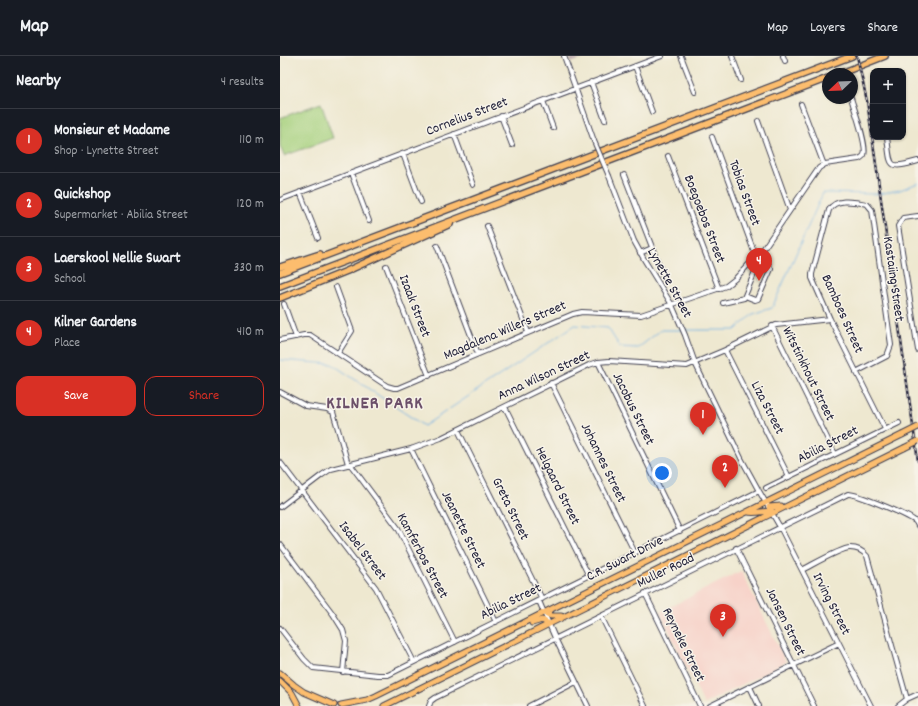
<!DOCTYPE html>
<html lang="en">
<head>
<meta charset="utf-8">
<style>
  :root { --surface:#171b24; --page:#20242c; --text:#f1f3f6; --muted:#9ea1a6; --line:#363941; --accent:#d93025 }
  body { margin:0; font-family:Dekko,sans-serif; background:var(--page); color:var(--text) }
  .controls { position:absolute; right:12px; top:12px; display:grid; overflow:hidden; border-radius:8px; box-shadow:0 1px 3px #0004 }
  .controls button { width:36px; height:36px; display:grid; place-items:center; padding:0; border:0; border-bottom:1px solid var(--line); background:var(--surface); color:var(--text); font:20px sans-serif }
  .compass { position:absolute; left:542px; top:12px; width:36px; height:36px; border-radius:50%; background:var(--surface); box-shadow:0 1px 3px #0004; rotate:247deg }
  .you { position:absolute; left:382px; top:417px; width:14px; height:14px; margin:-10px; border:3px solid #fff; border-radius:50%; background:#1a73e8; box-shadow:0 0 0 6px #1a73e833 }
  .badge { display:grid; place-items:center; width:26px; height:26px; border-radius:50%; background:var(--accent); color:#fff; font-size:13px; font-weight:700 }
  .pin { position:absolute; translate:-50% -33px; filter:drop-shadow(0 1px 2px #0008) }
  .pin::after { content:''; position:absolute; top:21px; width:14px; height:12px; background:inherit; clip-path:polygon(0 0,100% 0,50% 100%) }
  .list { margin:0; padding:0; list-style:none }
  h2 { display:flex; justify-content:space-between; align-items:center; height:52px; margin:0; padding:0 16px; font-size:17px }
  h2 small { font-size:13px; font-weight:400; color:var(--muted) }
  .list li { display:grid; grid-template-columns:26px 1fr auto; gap:12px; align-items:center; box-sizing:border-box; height:64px; padding:0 16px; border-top:1px solid var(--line) }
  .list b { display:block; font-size:15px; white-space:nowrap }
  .list p { margin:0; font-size:13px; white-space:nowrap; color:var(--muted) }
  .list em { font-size:13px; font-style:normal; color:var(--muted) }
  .actions { display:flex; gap:8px; padding:12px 16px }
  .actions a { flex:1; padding:9px 0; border:1px solid var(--accent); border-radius:12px; text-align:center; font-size:14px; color:var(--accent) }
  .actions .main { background:var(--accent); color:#fff }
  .map { position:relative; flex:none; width:638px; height:650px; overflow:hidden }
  header { display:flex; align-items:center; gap:24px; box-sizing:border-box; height:56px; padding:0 20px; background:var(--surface); border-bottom:1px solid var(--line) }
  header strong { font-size:19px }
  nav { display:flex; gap:22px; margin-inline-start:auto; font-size:14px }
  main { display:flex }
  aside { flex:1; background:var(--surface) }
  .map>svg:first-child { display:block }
  .built { fill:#f7d1c8 }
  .industrial { fill:url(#industrial-grid) }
  .pitch { fill:#a5d07c; stroke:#64795c }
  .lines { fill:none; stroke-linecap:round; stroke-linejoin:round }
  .stream { stroke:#70afe3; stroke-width:1 }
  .minor-casing { stroke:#414051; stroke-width:6 }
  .major-casing { stroke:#414051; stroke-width:7 }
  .highway-casing { stroke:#414051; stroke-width:8 }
  .minor { stroke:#fff; stroke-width:4 }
  .major { stroke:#fcbd6e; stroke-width:5 }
  .highway { stroke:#fcbd6e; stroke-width:5.5 }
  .rail-casing { stroke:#22223b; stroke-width:2.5 }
  .rail { stroke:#f7f3e8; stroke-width:1; stroke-dasharray:3; stroke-linecap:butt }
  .minor-bridge-casing { stroke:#414051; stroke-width:6; stroke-linecap:butt }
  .major-bridge-casing { stroke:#414051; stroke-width:7; stroke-linecap:butt }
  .minor-bridge { stroke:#fff; stroke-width:4 }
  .major-bridge { stroke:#fcbd6e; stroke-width:5 }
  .labels { text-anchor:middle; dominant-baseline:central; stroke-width:3; stroke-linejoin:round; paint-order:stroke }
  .street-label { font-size:14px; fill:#22223b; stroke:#f7f3e8 }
  .district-label { font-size:18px; font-weight:bold; letter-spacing:1px; fill:#6c506a; stroke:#f7f3e8 }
</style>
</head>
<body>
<header>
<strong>Map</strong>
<nav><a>Map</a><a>Layers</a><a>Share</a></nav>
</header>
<main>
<aside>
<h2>Nearby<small>4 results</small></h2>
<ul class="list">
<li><span class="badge">1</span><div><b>Monsieur et Madame</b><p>Shop · Lynette Street</p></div><em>110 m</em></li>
<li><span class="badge">2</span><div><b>Quickshop</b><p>Supermarket · Abilia Street</p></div><em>120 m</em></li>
<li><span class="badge">3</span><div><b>Laerskool Nellie Swart</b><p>School</p></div><em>330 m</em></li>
<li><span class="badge">4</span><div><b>Kilner Gardens</b><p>Place</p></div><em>410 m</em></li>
</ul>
<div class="actions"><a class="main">Save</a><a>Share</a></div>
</aside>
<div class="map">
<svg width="638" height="650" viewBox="0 0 638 650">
  <defs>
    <pattern id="industrial-grid" width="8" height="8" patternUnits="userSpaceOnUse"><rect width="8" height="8" fill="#d2bfc0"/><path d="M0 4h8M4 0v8" fill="none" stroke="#b4a4a6"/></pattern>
  </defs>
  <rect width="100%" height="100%" fill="#f7f3e8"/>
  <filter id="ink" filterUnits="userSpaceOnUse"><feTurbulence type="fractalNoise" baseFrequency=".025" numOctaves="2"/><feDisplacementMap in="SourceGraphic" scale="8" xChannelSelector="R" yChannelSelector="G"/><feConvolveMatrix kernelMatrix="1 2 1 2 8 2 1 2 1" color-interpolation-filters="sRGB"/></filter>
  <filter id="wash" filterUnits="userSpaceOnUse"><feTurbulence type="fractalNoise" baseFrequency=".012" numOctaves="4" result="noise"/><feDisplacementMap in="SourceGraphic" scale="16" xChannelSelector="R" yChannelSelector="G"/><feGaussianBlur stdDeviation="0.9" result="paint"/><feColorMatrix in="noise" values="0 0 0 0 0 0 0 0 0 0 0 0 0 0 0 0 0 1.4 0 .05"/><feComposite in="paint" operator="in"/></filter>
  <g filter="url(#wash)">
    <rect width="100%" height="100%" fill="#eee8d0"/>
    <path class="built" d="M461,515L506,606L424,648L380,556Z"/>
    <path class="industrial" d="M290,0H310L291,7Z"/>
    <path class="pitch" d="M41,47L53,82L4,100L0,90V62Z"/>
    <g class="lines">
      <path class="stream" d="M405,274H455L473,258L492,252L543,137L598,138L620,134L638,127
        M0,304L52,308L144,370L295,269L328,272L340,291L358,292L381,274H402"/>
    </g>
  </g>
  <g filter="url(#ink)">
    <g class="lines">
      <g class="minor-casing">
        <path id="minor" d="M284,0L314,85
          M401,0L415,36
          M452,0L461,24
          M503,0L505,5
          M355,10L372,56
          M311,26L325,64
          M263,45L273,72
          M521,48L544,109
          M221,60L232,89
          M478,65L510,154
          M174,78L193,129
          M432,81L476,201
          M607,81C611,111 607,114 638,105
          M123,98L141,146
          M388,100L439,233
          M71,117L89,165
          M344,119L384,222
          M329,120L354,185L365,205L392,249L405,279L415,307L462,404L479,435L500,471L591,650
          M20,136L38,182
          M0,144L382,0
          M638,160L623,162L618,170L638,294
          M207,170L248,276
          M157,190L198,298
          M360,197L372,192
          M106,210L149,320
          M56,231L72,275L58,297
          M465,240L475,244L478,243L491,213L489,209L479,206
          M443,247L464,242L479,206L475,203
          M4,248L16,281
          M492,270L555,398
          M0,284L24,279H30L107,330L114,332H118L293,258L302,256L361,259L446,230L455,223L484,192L539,112L545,108L579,103C582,101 583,101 584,99C588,91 574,52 571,42
          M445,294L509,421
          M318,306L400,475
          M576,316L607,300L611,289L592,154L587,148C575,146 556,141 549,154L532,218V222L550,263L605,373
          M271,327L355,497
          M0,336L26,350L47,353L53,356L68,408
          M225,351L309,520
          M178,374L262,543
          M131,393L216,566
          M0,406L96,532L134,606
          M70,408L118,472L175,586
          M486,432L619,367
          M0,451L42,419L51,413L131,393L161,382L309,309L318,306L329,305L407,310L445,294L496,269L550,263
          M0,488L53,558L63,574L66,585L63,616
          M456,492L534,650
          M522,514C532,509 561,492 570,492C577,492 583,495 587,500L627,643
          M365,537L420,650
          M259,545L275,582L308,650
          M321,560L365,650
          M0,572L24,603L33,612L98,619H108L479,435
          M470,631L479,650
          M149,650L151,645L155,642L568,438C575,437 628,459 635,465C637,467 637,468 638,470
          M249,650L296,626
          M430,650L559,587
          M618,650L627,643L638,638"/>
      </g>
      <g class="major-casing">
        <path id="major" d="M489,451L501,450
          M468,456C473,458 485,455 492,455
          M265,557L271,560H281
          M252,567L262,564L269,568
          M0,617L14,629L24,636L54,649
          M0,625L12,637L19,650
          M61,649L87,644L96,640L622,379
          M104,650L624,392"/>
      </g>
      <g class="highway-casing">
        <path id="highway" d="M559,18L605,0
          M0,211L40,198
          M0,217L572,0
          M0,230L548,22
          M0,242L67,215L170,168"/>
      </g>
      <use href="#minor" class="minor"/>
      <use href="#major" class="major"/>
      <use href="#highway" class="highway"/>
      <g class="rail-casing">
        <path id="rail" d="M577,0L587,45L593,87L638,405"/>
      </g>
      <use href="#rail" class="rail"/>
      <g class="minor-bridge-casing">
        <path id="minor-bridge" d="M314,85L329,120"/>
      </g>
      <g class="major-bridge-casing">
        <path id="major-bridge" d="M622,379L638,371
          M624,392L638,385"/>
      </g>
      <use href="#minor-bridge" class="minor-bridge"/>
      <use href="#major-bridge" class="major-bridge"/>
    </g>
  </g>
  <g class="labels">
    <g class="street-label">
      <text transform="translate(187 61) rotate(-21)">Cornelius Street</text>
      <text transform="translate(464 137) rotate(70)">Tobias Street</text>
      <text transform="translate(424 163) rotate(69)">Boegoebos Street</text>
      <text transform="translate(613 223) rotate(82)">Kastaiing Street</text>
      <text transform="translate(389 227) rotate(61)">Lynette Street</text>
      <text transform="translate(134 250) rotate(69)">Izaak Street</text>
      <text transform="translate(562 258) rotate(66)">Bamboes Street</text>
      <text transform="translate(225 275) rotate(-23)">Magdalena Willers Street</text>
      <text transform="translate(528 318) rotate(64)">Witstinkhout Street</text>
      <text transform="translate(264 320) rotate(-25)">Anna Wilson Street</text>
      <text transform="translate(487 352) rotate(63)">Liza Street</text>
      <text transform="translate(353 353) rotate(64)">Jacobus Street</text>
      <text transform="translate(548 389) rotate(-27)">Abilia Street</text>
      <text transform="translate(323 407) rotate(64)">Johannes Street</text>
      <text transform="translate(277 430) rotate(64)">Helgaard Street</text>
      <text transform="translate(230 453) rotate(64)">Greta Street</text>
      <text transform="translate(183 474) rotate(64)">Jeanette Street</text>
      <text transform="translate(82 495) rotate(53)">Isabel Street</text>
      <text transform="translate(142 500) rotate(62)">Kamferbos Street</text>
      <text transform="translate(345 503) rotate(-27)">C.R. Swart Drive</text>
      <text transform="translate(386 515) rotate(-26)">Muller Road</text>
      <text transform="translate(231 546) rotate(-26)">Abilia Street</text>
      <text transform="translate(551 548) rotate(63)">Irving Street</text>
      <text transform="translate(505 566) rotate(64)">Jansen Street</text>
      <text transform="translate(403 589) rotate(64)">Reyneke Street</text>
    </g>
    <g class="district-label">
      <text x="95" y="348">KILNER PARK</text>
    </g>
  </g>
</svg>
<div class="controls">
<button>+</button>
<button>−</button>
</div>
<svg class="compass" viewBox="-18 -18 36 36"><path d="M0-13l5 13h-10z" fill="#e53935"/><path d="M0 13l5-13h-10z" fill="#9ea1a6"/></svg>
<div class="you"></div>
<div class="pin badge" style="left:423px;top:379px">1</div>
<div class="pin badge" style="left:445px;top:432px">2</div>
<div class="pin badge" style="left:443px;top:581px">3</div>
<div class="pin badge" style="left:479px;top:225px">4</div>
</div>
</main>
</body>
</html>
